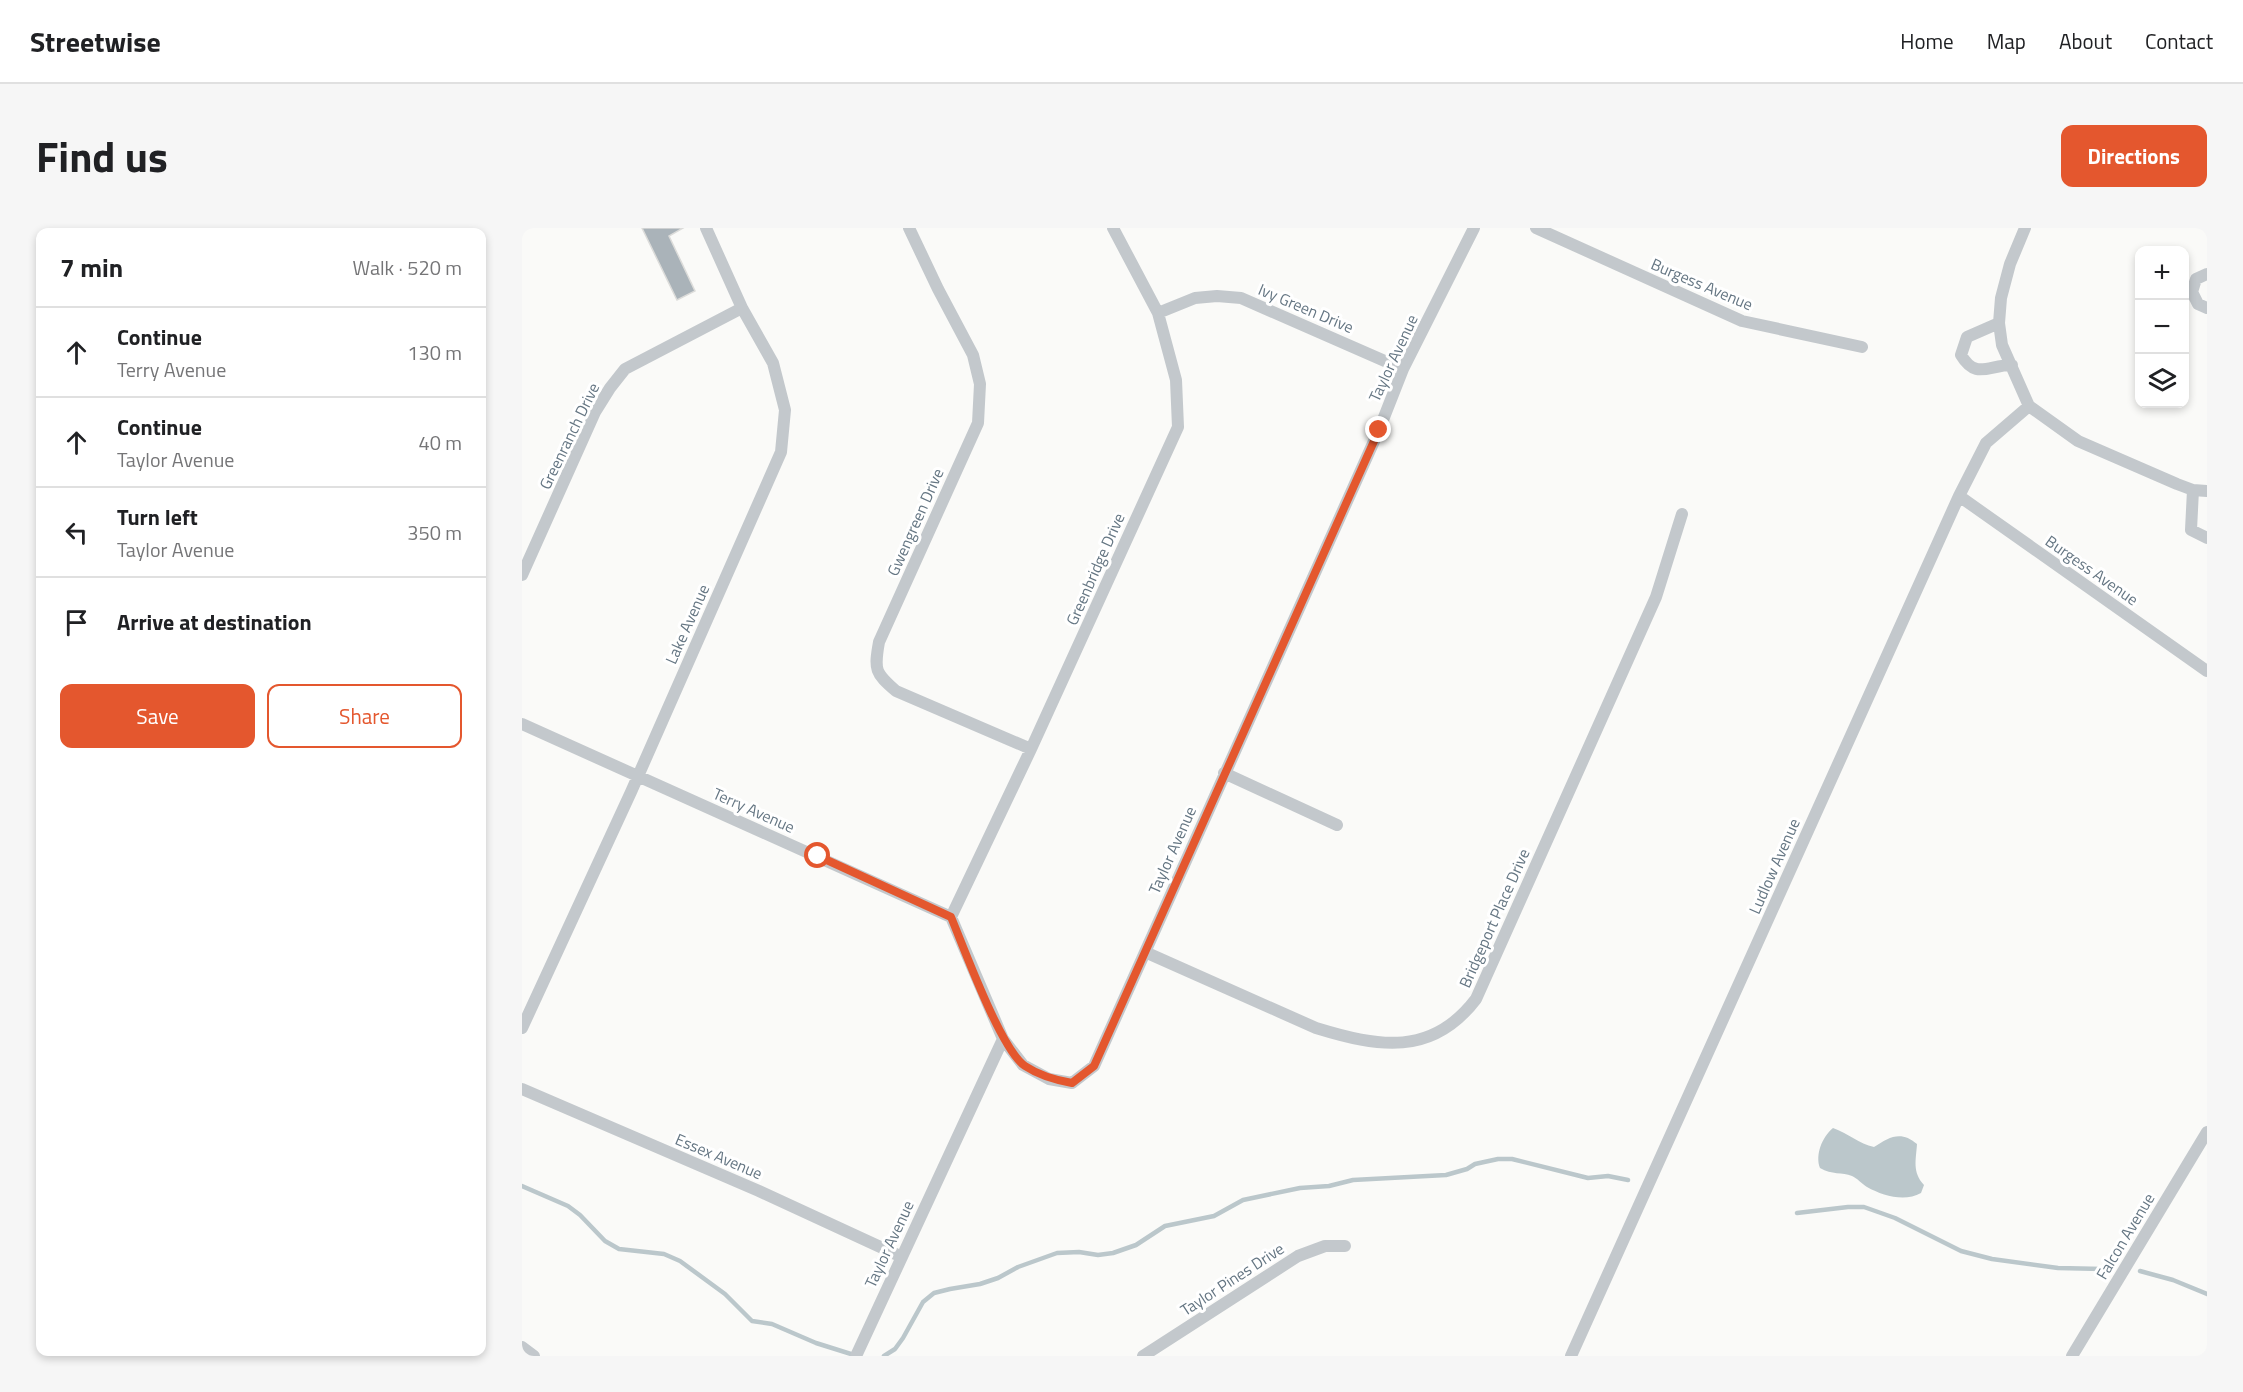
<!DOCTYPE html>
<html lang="en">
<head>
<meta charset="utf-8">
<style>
  :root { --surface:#fff; --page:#f6f6f6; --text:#202124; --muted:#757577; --line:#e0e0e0; --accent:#e4572e }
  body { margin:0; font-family:"Titillium Web",sans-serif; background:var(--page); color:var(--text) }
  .controls { position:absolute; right:18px; top:18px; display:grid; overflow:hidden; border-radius:12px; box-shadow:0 3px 9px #0003 }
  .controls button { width:54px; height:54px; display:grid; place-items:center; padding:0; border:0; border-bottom:2px solid var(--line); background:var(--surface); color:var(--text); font:30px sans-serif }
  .stop { position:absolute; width:18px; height:18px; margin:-14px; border:4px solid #e4572e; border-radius:50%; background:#fff }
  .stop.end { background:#e4572e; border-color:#fff; box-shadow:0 2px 6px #0008 }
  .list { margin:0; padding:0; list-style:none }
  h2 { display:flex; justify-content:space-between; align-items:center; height:78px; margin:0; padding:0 24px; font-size:26px }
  h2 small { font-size:20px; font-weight:400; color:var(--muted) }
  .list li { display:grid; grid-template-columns:39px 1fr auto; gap:18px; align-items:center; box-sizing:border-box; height:90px; padding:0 24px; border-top:2px solid var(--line) }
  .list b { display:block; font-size:22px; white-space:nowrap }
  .list p { margin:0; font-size:20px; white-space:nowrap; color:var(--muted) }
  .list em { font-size:20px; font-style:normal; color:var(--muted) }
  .actions { display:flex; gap:12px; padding:18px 24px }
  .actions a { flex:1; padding:14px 0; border:2px solid var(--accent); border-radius:12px; text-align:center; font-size:21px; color:var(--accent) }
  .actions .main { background:var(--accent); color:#fff }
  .icon { flex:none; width:33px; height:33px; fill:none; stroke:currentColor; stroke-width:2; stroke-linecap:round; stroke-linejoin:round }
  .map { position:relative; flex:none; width:1685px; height:1128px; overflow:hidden; border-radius:12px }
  header { display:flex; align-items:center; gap:36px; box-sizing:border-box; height:84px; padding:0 30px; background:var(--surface); border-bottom:2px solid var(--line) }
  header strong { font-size:28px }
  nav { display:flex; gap:33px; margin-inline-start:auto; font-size:21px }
  .intro { display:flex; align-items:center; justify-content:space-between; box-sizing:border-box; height:144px; padding:0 36px }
  h1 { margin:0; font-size:42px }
  .button { padding:15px 27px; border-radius:12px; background:var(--accent); color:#fff; font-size:21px; font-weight:700 }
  main { display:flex; gap:36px; padding:0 36px }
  aside { flex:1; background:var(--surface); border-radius:12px; box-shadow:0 3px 9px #0003 }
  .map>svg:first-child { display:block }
  .water { fill:#bbc7cb }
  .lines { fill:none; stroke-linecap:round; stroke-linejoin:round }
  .stream { stroke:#bbc7cb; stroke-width:4.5 }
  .building { fill:#aab3b9; stroke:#dcdcda; stroke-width:1.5 }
  .street { stroke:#c3c8cc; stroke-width:12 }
  .route { stroke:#e4572e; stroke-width:8 }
  .labels { text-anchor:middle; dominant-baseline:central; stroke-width:6; stroke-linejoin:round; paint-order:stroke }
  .street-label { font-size:16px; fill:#657683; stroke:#fff }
</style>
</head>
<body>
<header>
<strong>Streetwise</strong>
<nav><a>Home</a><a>Map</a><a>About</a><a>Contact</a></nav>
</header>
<div class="intro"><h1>Find us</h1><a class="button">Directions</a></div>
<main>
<aside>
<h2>7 min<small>Walk · 520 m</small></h2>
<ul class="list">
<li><svg class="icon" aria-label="ahead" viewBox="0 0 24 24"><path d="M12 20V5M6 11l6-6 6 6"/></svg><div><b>Continue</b><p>Terry Avenue</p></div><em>130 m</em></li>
<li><svg class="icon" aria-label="ahead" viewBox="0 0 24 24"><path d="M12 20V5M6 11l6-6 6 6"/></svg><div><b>Continue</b><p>Taylor Avenue</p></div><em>40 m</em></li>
<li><svg class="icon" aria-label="left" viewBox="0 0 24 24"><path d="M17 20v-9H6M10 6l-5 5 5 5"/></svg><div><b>Turn left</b><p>Taylor Avenue</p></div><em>350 m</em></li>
<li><svg class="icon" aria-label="arrive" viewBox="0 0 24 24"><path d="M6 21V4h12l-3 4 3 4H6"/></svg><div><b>Arrive at destination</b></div></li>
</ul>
<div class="actions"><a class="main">Save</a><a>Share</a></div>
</aside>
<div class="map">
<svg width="1685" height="1128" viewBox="0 0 1685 1128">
  <rect width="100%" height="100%" fill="#fafaf8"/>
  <path class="water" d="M1311,900C1326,905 1337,916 1352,919C1367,909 1379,902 1395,916C1394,932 1390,944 1402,957L1399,965C1383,974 1361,968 1345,959C1340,956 1335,950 1330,948C1320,944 1310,947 1298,940C1293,927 1300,909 1311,900Z"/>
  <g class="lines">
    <path class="stream" d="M0,958L46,978L58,987L83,1013L97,1021L142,1026L158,1033L203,1066L230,1093L250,1096L294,1115L332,1127
      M1275,985L1326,979H1342L1373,990L1439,1023L1470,1031L1536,1040L1581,1041
      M1618,1043L1651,1052L1685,1066
      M362,1128L373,1121L381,1110L401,1074L412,1065L428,1061L458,1056L476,1050L496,1039L535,1025L557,1024L576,1027L591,1025L614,1017L643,998L692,988L721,972L778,960L807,958L831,952L924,947L945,941L953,936L976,931H990L1066,950L1086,948L1106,952"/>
  </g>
  <path class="building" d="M120,0H161L147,8L173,63L155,72Z"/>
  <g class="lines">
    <path class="street" d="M387,0L416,61L451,127L458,156L456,195L357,414C352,442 353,445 374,463L509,521
      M1014,0L1220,93L1340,119
      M1503,0L1488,36L1479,70L1477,95L1480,117L1507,178L1556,213L1655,256L1671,262L1685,263
      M1685,46L1674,51L1670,64L1676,76L1685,80
      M636,85L673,70L695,68L719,70L881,141
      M1477,95L1445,109L1439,127C1454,152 1466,137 1490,137
      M1671,262L1669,302L1685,310
      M1437,268L1685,443
      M0,347L73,184L88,160L103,141L220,80
      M0,496L429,689L481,811
      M702,545L815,597
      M429,689L509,521L656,199L654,152L636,85L591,0
      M623,724L794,800C856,819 910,829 954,771L1134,369L1160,286
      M0,800L109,564L259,224L263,182L251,135L220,80L184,0
      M0,861L237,963L380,1029
      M0,1119L12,1128
      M334,1128L481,811L501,837L527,851L550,855L572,838L857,202L881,141L952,0
      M621,1128L776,1028L803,1018H823
      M1049,1128L1437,268L1464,215L1507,178
      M1550,1128L1685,904"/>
  </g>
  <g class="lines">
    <path class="route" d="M296,628L429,689C442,720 479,822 503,838C518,848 533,852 550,855L572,838L857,202"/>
  </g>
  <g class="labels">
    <g class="street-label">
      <text transform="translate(1180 56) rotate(23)">Burgess Avenue</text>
      <text transform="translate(784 80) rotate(23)">Ivy Green Drive</text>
      <text transform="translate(871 130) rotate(-65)">Taylor Avenue</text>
      <text transform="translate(47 208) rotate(-64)">Greenranch Drive</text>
      <text transform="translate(393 294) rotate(-66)">Gwengreen Drive</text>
      <text transform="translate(573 341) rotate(-66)">Greenbridge Drive</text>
      <text transform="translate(1570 342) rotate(35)">Burgess Avenue</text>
      <text transform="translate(165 396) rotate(-66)">Lake Avenue</text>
      <text transform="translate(232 582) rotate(24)">Terry Avenue</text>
      <text transform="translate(650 622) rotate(-66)">Taylor Avenue</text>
      <text transform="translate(1252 638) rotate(-66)">Ludlow Avenue</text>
      <text transform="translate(972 690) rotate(-66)">Bridgeport Place Drive</text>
      <text transform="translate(197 928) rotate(23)">Essex Avenue</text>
      <text transform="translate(1603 1008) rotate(-59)">Falcon Avenue</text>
      <text transform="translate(367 1016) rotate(-65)">Taylor Avenue</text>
      <text transform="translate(710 1051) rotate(-33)">Taylor Pines Drive</text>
    </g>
  </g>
</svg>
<div class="controls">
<button>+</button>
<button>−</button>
<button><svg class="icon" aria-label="layers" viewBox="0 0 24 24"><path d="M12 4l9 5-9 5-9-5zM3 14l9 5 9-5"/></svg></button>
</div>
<div class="stop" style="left:296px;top:628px"></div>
<div class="stop end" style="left:857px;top:202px"></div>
</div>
</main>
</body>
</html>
